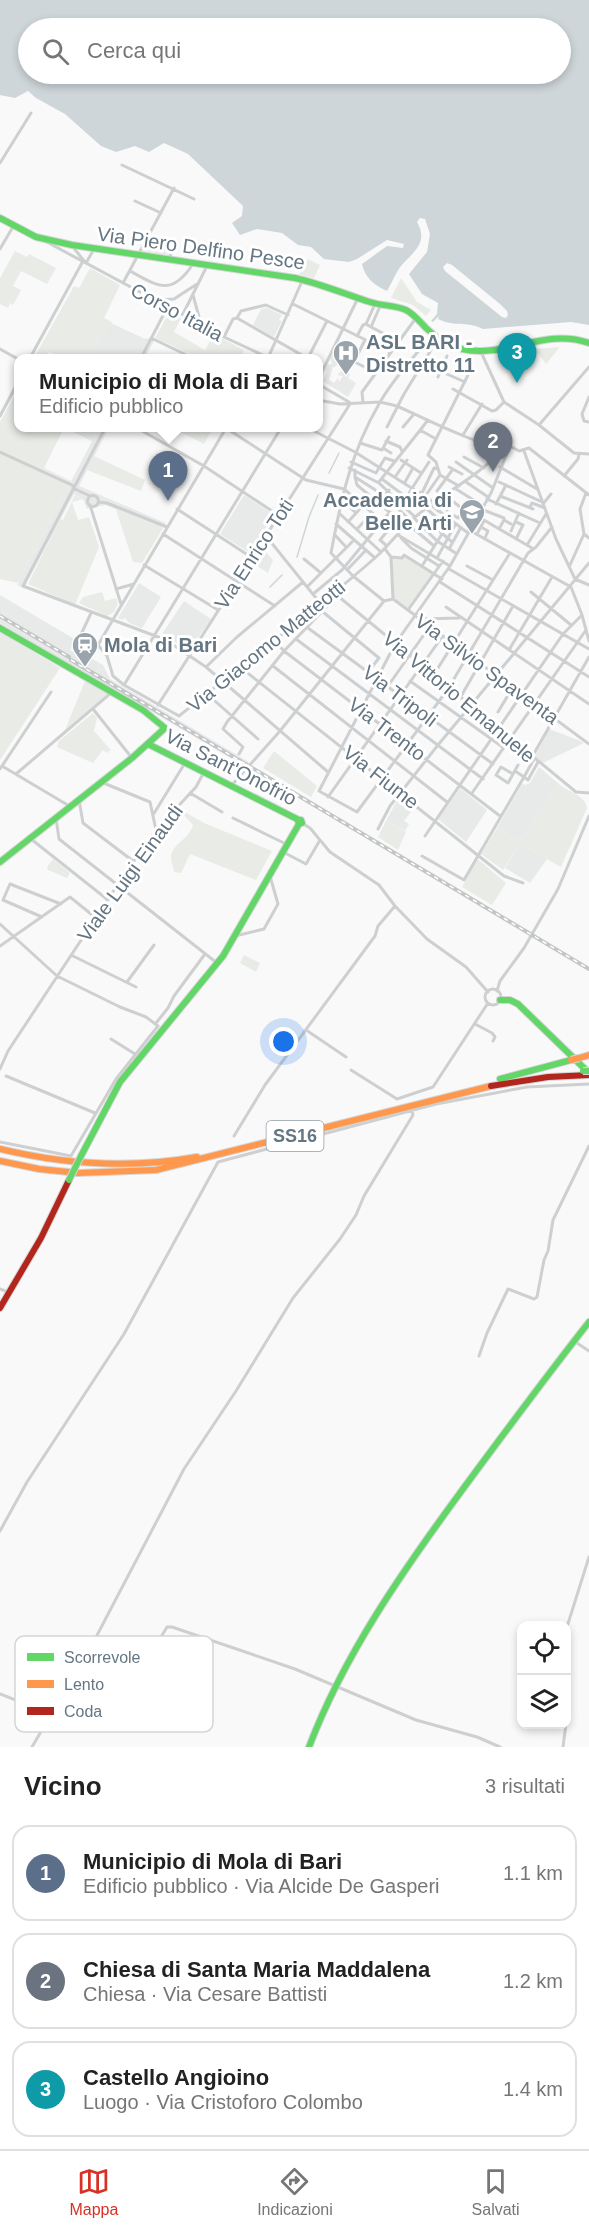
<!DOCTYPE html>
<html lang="it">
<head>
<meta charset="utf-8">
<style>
  :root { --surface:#fff; --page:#f2f2f2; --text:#222; --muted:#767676; --line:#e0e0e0; --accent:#d93025 }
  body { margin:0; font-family:Helvetica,sans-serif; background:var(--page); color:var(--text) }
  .controls { position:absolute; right:18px; bottom:18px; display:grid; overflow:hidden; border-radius:12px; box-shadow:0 3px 9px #0003 }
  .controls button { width:54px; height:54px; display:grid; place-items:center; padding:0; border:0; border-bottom:2px solid var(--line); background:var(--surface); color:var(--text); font:30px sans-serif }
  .you { position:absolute; left:284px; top:1042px; width:21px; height:21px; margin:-15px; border:4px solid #fff; border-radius:50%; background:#1a73e8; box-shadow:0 0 0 9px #1a73e833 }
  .badge { display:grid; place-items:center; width:39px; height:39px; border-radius:50%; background:var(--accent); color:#fff; font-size:20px; font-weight:700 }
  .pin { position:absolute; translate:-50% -50px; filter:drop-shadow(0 2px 3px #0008) }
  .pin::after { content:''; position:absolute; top:32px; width:21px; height:18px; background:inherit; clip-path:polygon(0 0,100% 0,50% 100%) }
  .popup { position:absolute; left:14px; top:354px; width:309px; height:78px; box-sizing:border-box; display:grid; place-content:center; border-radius:12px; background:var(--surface); filter:drop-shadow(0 2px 4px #0005); font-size:20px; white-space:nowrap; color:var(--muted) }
  .popup b { font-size:22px; color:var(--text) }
  .popup::after { content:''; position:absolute; left:50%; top:100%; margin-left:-12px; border:12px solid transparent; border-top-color:var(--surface) }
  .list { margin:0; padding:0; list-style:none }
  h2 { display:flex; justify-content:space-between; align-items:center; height:78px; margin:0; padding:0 24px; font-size:26px }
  h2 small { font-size:20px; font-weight:400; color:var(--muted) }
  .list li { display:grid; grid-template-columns:39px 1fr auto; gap:18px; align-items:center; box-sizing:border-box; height:96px; margin:0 12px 12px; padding:0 12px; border:2px solid var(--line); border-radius:18px }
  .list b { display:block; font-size:22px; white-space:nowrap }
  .list p { margin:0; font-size:20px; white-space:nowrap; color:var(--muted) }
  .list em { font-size:20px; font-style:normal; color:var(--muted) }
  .icon { flex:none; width:33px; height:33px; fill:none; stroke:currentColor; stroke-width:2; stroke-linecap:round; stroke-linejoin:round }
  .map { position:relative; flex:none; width:589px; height:1747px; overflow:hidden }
  .search { position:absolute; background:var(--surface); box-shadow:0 3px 9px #0003; left:18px; right:18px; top:18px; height:66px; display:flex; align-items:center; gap:15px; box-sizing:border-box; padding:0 21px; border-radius:33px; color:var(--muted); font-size:22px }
  .sheet { height:402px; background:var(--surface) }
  nav { display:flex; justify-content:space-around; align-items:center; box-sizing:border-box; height:84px; border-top:2px solid var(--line); background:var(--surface); font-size:16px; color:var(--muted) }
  nav a { display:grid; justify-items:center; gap:3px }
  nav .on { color:var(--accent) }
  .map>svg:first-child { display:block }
  .built { fill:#e8e9e9 }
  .green { fill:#e8ebe6 }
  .water { fill:#ced6d9; fill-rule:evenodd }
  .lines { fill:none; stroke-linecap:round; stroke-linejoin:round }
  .stream { stroke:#ced6d9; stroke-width:1.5 }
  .fast-casing { stroke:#d5d6d7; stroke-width:8 }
  .slow-casing { stroke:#d5d6d7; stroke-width:8 }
  .jam-casing { stroke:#d5d6d7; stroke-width:8 }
  .street { stroke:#cecfd0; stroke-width:3 }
  .fast { stroke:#63d668; stroke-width:6 }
  .slow { stroke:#ff974d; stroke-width:6 }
  .jam { stroke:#b3261e; stroke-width:6 }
  .rail-casing { stroke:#c3c5c6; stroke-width:4 }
  .rail { stroke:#fff; stroke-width:1.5; stroke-dasharray:4.5; stroke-linecap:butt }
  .fast-bridge-casing { stroke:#d5d6d7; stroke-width:8; stroke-linecap:butt }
  .slow-bridge-casing { stroke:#d5d6d7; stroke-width:8; stroke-linecap:butt }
  .fast-bridge { stroke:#63d668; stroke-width:6 }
  .slow-bridge { stroke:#ff974d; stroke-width:6 }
  .labels { text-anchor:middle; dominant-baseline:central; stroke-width:6; stroke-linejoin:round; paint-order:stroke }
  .shield { fill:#fff; stroke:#939fa8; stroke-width:1.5 }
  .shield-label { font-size:18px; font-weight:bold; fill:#657683 }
  .street-label { font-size:20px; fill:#657683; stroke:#fff }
  .poi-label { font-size:20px; font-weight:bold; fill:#657683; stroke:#fff; text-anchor:start }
  .key { fill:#fff; stroke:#d1d6da; stroke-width:1.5 }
  .key-label { font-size:16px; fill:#657683 }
</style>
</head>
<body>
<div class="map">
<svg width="589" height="1747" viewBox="0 0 589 1747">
  <rect width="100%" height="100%" fill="#f9f9f9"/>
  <path class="built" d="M267,308L282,315L279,320L282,321L274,337L253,325L261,309Z
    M111,323L145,339L146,338L154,341L145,358H90Z
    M332,355L338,357L336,361L338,364L335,367H333L329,380L334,383L338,378L339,382L343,376L337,375L341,371L346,374L348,372L350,374L348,378L356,383L348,397L323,381L327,371L325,370L328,364L330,365L332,362L330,360Z
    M65,428H109L79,486L166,523L163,528L105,505L87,509L83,499L74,494L24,588L17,585L92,441Z
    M244,495L274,515L250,553L220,534Z
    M261,547L273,560L268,573L251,562Z
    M139,583L161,597L142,628L129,623L125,618L122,620L118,618Z
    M0,595L76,640L70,650L79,655L82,653L103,665L110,679L249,762L246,767L0,623Z
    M184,601L211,619L189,651L162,634Z
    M549,729L578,740L584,743L543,763L535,756Z
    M539,767L559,784L519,841L497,828L522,784L525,785L530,783Z
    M460,788L487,810L466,842L438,819Z
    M399,797L414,808L404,821L409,824L405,831L386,821Z
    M520,844L547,859L530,883L505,868Z"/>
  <path class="green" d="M147,243L170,254L169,258L141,253Z
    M15,251L27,257L29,254L56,268L47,284L21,271L13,286L21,290L13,305L10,303L8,308L0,304V278Z
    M308,259L320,265L314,278L299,275Z
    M90,268L120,285L104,318L112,322L90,358H62L49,352L45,358H34L74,286L79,288Z
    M401,278L417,302L431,310L426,316L413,305L391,298Z
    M170,311L181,318L174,332L205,350L214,334L244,350L241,358H199L155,338Z
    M560,347L546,364L535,349Z
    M18,389V428H64L44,468L71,481L18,583L0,579V422Z
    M173,428H213L204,444Z
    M94,456L145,480L141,491L87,470Z
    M75,495L83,499L72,502L78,520L89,517L99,547L75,605L28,584L60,519L63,520Z
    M116,509L163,528L142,563L133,562Z
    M404,556L433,574L410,608H406L393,599L392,558H402Z
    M102,592L105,601L116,598L118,604L114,612L107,616L79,603L83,597Z
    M0,632L60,668L0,760Z
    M85,681L108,693L65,730Z
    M93,713L97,718L94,731L111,750L107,753L103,750L93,763L57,747L59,741Z
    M274,751L317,786L311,797L263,768Z
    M559,784C569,792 586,796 587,808L561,867L520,844L503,870L481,854L497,828L519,841Z
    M183,811L204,823L272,851L256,880L190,854L181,873L174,872C174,867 171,863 171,857C172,843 189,840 193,825L181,812Z
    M386,821L406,832L398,850L378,837Z
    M53,859L70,873L67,878L48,870L47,867Z
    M476,860H479L506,883L492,905L462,887Z
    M244,955L260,963L256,972L240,963Z"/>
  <path class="water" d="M0,0H589V325L571,322L483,329C464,320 457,328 438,319L439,316L433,322L431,321L437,314L438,303L422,294L409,274L427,252L430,234L425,219L420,218L417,222C429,243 413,252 401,266C395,274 392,283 387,291C374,285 365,278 362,264L387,246L403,248L404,244L387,240L357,259L349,262L324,259L311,247L298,245L282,233L257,229L240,235L232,223L242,216L243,206L188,154L164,143L149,152L135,146L116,152L101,146L65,114L36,98L28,91L15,98L0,95ZM28,28H560V74H28ZM447,263L452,265L500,304L507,311L508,315L506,318L502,317L445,271L443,267Z"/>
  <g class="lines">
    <path class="stream" d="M329,473L339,453
      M297,557L309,517L318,495
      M270,587L282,575"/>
    <g class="fast-casing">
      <path id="fast" d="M0,218L36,237L72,245L295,278C321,284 345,294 370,302C382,306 395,305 406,310C414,314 420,322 426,328C436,338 448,345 462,349C505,359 544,327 589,343
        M0,628L143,710L165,728L132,758L0,862
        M148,744L299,820
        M301,820L302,823L299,824L298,821Z
        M500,1000H510L518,1004L587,1071
        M500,1079L571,1060
        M81,1156L120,1082L223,956L299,824
        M309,1747C344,1655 402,1572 460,1493C502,1436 545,1378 589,1322"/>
    </g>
    <g class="slow-casing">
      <path id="slow" d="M579,1058L589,1055
        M0,1149C66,1165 130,1169 197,1157
        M0,1161L39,1169L78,1173L156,1170L491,1086"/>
    </g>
    <g class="jam-casing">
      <path id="jam" d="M491,1086L548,1077L589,1075
        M0,1308L41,1238L69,1180"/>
    </g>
    <path class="street" d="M0,163L31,113
      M122,165L194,199
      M135,201L161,213
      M43,240L224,337L269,358
      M145,241L171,252L170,259
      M72,246L85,262
      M0,249L14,225
      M86,263L94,249
      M130,271C159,287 172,296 193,264
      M123,283L174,188
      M193,295L201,324
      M160,300L174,299L197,284
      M293,304L390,352
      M375,304L366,324L371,327L381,304
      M183,314L207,266
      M288,315L266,305L241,311L237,318L307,358
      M371,327L398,341
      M357,336L363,325L366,324
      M224,337L233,319L237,318
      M151,338L193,358
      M0,349L18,359
      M332,351L375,372
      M481,352L504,402L539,425L574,453L589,454
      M30,358L83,261
      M141,358L168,306
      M268,358L303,279
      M308,358L327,321
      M354,362L365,340
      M440,371L465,382
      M438,377L447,356
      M318,380L358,298
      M318,384L349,402
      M453,389L492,411L496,410L504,402
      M589,397L582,414L584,421L589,422
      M318,400L340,404L380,402L397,406C420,416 488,452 510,446
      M363,403L362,392L416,318
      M0,416L18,382
      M539,425L589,367
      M387,427L404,394L431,350
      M403,427L414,414
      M105,428L23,586L166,640L206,667L328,772
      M137,428L204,466L278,515
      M226,428L306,480L344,489L377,517
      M308,428L355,452L435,503
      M420,430L436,439
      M463,435L482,404
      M386,441L400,447L402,451
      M360,443L382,450L389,437
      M510,446L491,493L450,566L395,644L319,791L357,812L448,689L528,553L536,547L552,527
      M510,446L519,451L529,448L589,495
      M383,448L391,453
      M524,451L556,539L575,579
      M0,452L74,486
      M464,457L484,468
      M401,460L421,473
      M351,462L376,473L385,458L394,461
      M456,462L493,488
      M449,467L462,474
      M500,467L537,489
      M349,468L379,483L415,517
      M355,470V477L377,491
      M564,476L578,459L579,454
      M355,477L357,485L406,526
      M395,477L407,460
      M382,479L418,506
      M379,482C395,461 412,441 428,420
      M405,482L413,468
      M466,482L488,497
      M499,482L542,502
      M459,486L440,475L436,462L428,455L472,367
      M73,488L90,496
      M456,489L483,506
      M437,491L453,469
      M409,493L429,462
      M422,493L434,468L438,469
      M426,495L440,475
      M87.5 501a5.5 5.5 0 1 1 11 0a5.5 5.5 0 1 1-11 0Z
      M446,496L464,510L466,508L478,515
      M500,496L533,509
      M487,499L540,523
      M342,500L356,513
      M422,501L427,496
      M98,502L107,503L167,527
      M391,502L411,521
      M379,503L389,490
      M496,504L506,485
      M543,504L551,494
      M90,505L121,604
      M431,505L468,533
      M405,506L420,492
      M530,507L532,503L545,508
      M177,509L251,557
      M427,509L452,531
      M481,509L504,518
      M438,511L443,506L447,510
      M339,513L381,552
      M420,514L452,542
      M453,515L458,518L464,510
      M477,516L532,548
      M414,518L437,541L457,554
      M348,522L367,501
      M336,524L375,558
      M408,524L434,546
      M481,527L488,531L485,538
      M357,529L372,513
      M499,529L504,520L511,524
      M469,530L571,587L582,615L589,641
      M511,531L519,513
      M163,534L275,606
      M477,534L484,521
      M584,534L589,538
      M335,535L346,547
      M398,535L450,566
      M266,536L320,603
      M401,538L411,548L439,566
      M516,539L523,525L516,522
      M527,545L546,514
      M387,546L380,540L398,518
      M385,549L391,557L393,599
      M449,549L460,529
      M391,557L402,558L404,555L442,579
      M437,558L455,525
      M304,559L321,573
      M144,565L218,610
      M570,565L584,534L580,509L586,493
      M422,566L450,521
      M467,566L493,580
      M449,569L589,649
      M347,570L366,550
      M575,579L589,585
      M440,582L589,677
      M307,587L354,540
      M116,589L134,584
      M333,592L576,792L589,793
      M531,592L571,625
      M313,594L342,570L390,512
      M384,601L353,576L331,553C341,499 351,452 379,404C393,378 415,357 432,334
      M384,601L393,599L589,744
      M446,607L589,704
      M408,610L443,561
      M323,612L379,658L368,672
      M91,613L78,641L98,645L107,656L113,676L124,685L179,716C244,663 313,613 376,557C389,545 400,530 414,518C443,493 478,477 504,448
      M421,619L459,618
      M308,628L493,764
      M296,639L483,779
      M275,641L284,651L500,816
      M98,645L226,428
      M509,650L552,577
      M273,666L447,802
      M206,667L237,637L303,582
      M240,667L504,876L523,883
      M433,676L510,553
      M410,681L504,748
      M124,685L281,428
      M388,686L430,626
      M207,694L258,739
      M460,698L513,606
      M158,705L350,404
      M93,709L132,758
      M498,712L513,687
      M239,754L243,747L223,729L227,722L284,651L337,596
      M532,757L589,657
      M534,759L524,777L528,780L538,762
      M2,766L71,807
      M0,769L51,692
      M16,774L112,692
      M513,774L501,767L496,775L508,783L518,765
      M101,782L150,802L156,830
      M231,786L280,731L384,601
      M190,793L222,812
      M472,793L586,630
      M328,797L442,637
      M79,800L83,823L133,861
      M153,815L185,763
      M56,818L59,839L217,963
      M233,818L288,845
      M302,823L310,828L330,852L379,885L395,906L427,939L466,967L488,992
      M378,829L390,806L438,745L589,563
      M425,836L563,634L582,615
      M31,839L108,900
      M283,852L306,864L320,840
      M422,856L464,880L524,777L515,771
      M42,917L3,900L10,884L61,904
      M0,924L57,976L120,1007L146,1017L158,1026
      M235,936L264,929L278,904L270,876
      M0,946L70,897L96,918
      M71,955L136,987
      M127,982L154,945
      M485 997a8 8 0 1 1 16 0a8 8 0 1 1-16 0Z
      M497,991L500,981L524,948L558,889L589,816
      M156,1023L168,1008L174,996L205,954
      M475,1024L492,1033L495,1037L493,1041
      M306,1030L346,1057
      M111,1039L135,1054
      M0,1069L8,1051L124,875L156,830L196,787L204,772
      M351,1070L397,1099L433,1087L488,1003
      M6,1076L95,1113
      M234,1136L265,1085L375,936L378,926L395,906
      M0,1142L71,1156L116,1079L158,1026
      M0,1289L8,1292
      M574,1341L589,1351
      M479,1356L487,1333L508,1289L534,1299L537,1297L544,1260L548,1251L553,1220L589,1146
      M0,1531L27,1482L124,1334L218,1162L436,1104L527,1087L589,1084
      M566,1630L589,1557
      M85,1658L105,1666H118L138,1652L158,1642L167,1627H172L295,1669L416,1720L477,1737L500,1747
      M0,1694L51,1714
      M32,1747L94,1641L184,1469L236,1391L293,1298L340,1239L356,1215L364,1196L413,1115L412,1110
      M563,1747L566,1724"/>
    <use href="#fast" class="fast"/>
    <use href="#slow" class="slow"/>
    <use href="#jam" class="jam"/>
    <g class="rail-casing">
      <path id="rail" d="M0,616L69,657
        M71,660L589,969"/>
    </g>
    <use href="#rail" class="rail"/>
    <g class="fast-bridge-casing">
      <path id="fast-bridge" d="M583,1071H589
        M69,1180L81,1156"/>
    </g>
    <g class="slow-bridge-casing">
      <path id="slow-bridge" d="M571,1060L579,1058"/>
    </g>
    <use href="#fast-bridge" class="fast-bridge"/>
    <use href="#slow-bridge" class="slow-bridge"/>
  </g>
  <defs>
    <g id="hospital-pin" transform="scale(1.35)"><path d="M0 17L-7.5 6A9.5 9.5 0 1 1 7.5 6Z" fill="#99a4ac" stroke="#fff"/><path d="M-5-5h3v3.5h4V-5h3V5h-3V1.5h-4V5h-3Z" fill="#fff"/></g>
    <g id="university-pin" transform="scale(1.35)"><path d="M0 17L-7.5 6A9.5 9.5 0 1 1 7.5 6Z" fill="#99a4ac" stroke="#fff"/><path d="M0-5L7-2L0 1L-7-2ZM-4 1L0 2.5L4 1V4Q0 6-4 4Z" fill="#fff"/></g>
    <g id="station-pin" transform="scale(1.35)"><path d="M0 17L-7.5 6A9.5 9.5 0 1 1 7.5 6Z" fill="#99a4ac" stroke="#fff"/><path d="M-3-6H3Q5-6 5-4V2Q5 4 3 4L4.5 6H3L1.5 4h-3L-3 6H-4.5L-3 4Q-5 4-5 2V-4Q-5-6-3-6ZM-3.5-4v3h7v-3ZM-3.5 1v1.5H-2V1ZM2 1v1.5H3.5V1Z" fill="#fff"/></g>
  </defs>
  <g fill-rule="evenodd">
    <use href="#hospital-pin" x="346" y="353"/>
    <use href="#university-pin" x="472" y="512"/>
    <use href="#station-pin" x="85" y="645"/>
  </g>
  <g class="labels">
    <rect class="shield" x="266.5" y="1121" width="57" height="30" rx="4.5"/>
    <g class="shield-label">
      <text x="295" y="1136">SS16</text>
    </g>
    <g class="street-label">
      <text transform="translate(201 248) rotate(8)">Via Piero Delfino Pesce</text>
      <text transform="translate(177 312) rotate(28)">Corso Italia</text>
      <text transform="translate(254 554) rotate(-57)">Via Enrico Toti</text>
      <text transform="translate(266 646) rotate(-39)">Via Giacomo Matteotti</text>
      <text transform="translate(487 669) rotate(36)">Via Silvio Spaventa</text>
      <text transform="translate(400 696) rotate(37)">Via Tripoli</text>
      <text transform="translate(459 697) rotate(40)">Via Vittorio Emanuele</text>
      <text transform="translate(387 729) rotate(37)">Via Trento</text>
      <text transform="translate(231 767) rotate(27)">Via Sant'Onofrio</text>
      <text transform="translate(381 777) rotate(38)">Via Fiume</text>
      <text transform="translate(130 873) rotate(-54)">Viale Luigi Einaudi</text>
    </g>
    <g class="poi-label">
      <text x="366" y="342">ASL BARI -<tspan x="366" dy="23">Distretto 11</tspan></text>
      <text x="452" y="500" text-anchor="end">Accademia di<tspan x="452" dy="23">Belle Arti</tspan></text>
      <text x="104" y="645">Mola di Bari</text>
    </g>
  </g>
  <rect x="15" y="1636" width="198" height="96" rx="9" class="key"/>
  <rect x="27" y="1653" width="27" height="8" fill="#63d668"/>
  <rect x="27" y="1680" width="27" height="8" fill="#ff974d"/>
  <rect x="27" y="1707" width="27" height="8" fill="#b3261e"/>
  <g class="key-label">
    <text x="64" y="1663">Scorrevole</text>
    <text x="64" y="1690">Lento</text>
    <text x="64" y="1717">Coda</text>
  </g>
</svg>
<div class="controls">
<button><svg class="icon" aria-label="locate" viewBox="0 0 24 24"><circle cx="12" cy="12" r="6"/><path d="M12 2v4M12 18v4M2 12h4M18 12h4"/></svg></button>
<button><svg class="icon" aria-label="layers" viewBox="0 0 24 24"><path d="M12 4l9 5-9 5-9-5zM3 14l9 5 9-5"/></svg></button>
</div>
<div class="you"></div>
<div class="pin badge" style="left:168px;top:501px;background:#5c6f8a">1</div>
<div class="popup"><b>Municipio di Mola di Bari</b>Edificio pubblico</div>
<div class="pin badge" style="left:493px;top:472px;background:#6b7280">2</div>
<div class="pin badge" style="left:517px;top:383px;background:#0f9aa8">3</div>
<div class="search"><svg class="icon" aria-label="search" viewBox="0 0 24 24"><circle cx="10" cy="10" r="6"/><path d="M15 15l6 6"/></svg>Cerca qui</div>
</div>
<section class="sheet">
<h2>Vicino<small>3 risultati</small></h2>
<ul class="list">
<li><span class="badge" style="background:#5c6f8a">1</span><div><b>Municipio di Mola di Bari</b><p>Edificio pubblico · Via Alcide De Gasperi</p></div><em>1.1 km</em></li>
<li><span class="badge" style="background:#6b7280">2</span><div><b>Chiesa di Santa Maria Maddalena</b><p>Chiesa · Via Cesare Battisti</p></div><em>1.2 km</em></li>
<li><span class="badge" style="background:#0f9aa8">3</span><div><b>Castello Angioino</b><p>Luogo · Via Cristoforo Colombo</p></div><em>1.4 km</em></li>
</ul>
</section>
<nav>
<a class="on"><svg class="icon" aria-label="map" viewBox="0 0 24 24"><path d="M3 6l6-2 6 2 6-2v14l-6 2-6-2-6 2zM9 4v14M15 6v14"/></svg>Mappa</a>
<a><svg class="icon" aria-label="directions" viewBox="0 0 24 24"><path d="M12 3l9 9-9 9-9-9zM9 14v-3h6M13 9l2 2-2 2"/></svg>Indicazioni</a>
<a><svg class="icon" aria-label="saved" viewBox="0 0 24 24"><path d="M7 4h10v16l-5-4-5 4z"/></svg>Salvati</a>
</nav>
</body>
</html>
